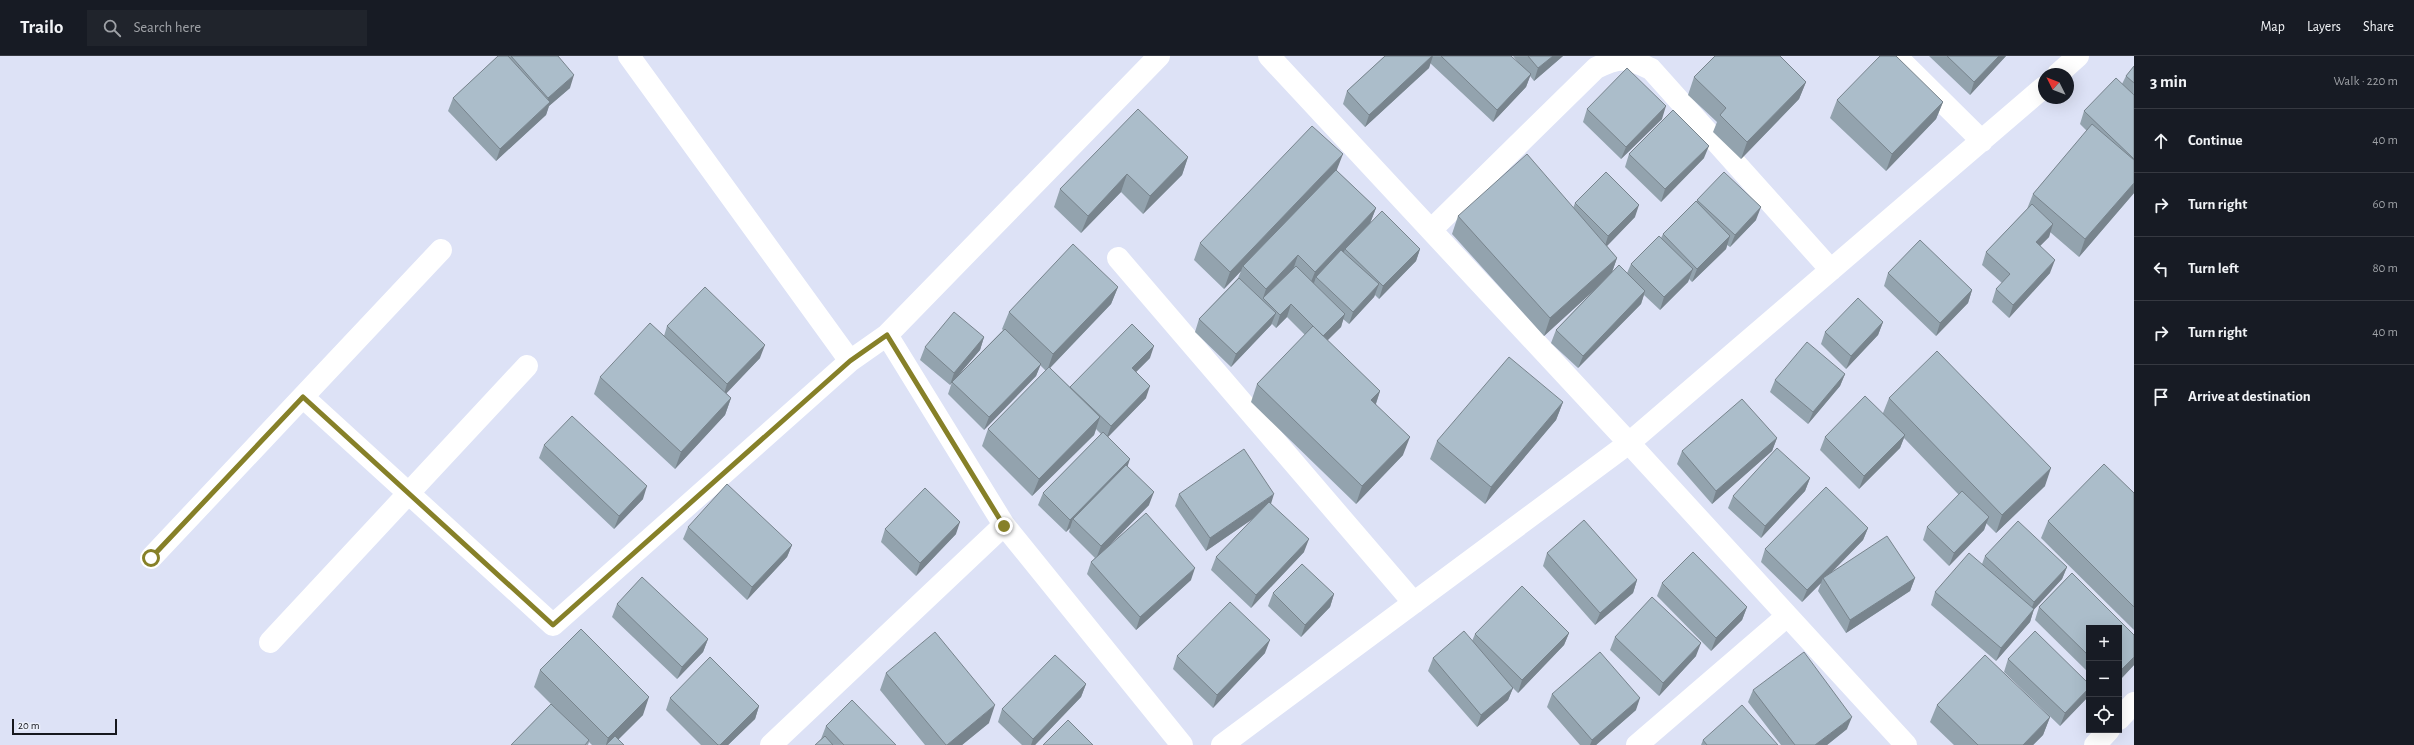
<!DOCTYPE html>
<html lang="en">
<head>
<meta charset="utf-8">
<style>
  :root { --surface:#171b24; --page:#20242c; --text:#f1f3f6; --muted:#9ea1a6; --line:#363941 }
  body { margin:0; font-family:"Alegreya Sans",sans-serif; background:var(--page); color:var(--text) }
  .controls { position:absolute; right:12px; bottom:12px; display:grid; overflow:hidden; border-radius:0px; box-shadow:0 4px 16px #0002 }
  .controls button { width:36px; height:36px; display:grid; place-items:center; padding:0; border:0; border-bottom:1px solid var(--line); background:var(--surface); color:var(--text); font:20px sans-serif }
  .compass { position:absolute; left:2038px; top:12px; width:36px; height:36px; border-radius:50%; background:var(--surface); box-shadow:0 4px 16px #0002; rotate:312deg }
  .scale { position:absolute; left:12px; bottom:10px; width:105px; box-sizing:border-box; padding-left:4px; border:2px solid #16181e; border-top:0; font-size:11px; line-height:14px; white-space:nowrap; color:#16181e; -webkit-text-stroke:3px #ecf0fb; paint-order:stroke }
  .stop { position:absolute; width:12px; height:12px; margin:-9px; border:3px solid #868028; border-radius:50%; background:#fff }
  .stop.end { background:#868028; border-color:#fff; box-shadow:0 1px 4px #0008 }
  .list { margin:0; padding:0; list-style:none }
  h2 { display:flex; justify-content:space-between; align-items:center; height:52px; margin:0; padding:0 16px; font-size:17px }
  h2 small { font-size:13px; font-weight:400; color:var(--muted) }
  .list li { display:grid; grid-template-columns:26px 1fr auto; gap:12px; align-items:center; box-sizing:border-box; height:64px; padding:0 16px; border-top:1px solid var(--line) }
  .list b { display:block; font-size:15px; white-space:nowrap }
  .list em { font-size:13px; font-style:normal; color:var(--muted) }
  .icon { flex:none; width:22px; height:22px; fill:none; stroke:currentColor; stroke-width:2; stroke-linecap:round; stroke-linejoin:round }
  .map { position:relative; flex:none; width:2134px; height:689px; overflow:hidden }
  header { display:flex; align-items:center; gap:24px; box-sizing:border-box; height:56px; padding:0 20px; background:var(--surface); border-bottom:1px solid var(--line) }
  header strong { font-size:19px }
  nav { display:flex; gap:22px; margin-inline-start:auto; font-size:14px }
  .search { width:280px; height:36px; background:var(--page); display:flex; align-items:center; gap:10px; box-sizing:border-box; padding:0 14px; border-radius:0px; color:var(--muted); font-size:15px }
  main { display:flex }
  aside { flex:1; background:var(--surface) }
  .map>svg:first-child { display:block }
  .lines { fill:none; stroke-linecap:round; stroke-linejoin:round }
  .minor { stroke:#fff; stroke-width:22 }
  .wall { fill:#93a3ae }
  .shaded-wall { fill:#78848d }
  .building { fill:#abbdca; stroke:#78848d }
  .route { stroke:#868028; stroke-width:5 }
</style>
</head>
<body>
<header>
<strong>Trailo</strong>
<div class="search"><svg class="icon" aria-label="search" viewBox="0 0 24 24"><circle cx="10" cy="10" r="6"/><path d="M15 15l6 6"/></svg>Search here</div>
<nav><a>Map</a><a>Layers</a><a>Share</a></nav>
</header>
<main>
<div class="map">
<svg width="2134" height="689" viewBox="0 0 2134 689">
  <rect width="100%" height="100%" fill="#dde2f6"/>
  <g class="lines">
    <path class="minor" d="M629,0L850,305
      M1269,0L1629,387L2044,31
      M1896,0L1982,85
      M2058,18L2078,0
      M1431,174L1596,12C1621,0 1626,1 1651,13L1831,214
      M1118,202L1414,547
      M887,279L1004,469L1182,689
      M303,341L553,569L850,305L887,279L1159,0
      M151,502L441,194
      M270,586L527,310
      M2119,663L2134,647
      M771,689L1004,469
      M1222,689L1629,387L1906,689
      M1637,689L1787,560
      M2095,689L2109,674"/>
  </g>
  <path class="wall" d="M498,0H558L570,32L549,50L546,59L496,105L448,55L453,42Z
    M1385,0H1511L1519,8L1513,0H1563L1534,25L1530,20L1526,31L1493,66L1430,7L1429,12L1365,71L1343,48L1347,35Z
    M1929,0H2006L1970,39Z
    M2134,10V137L2079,201L2050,176L2049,181L2040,190L2050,217L2009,262L1992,246L1996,233L2002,227L1982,209L1986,196L2027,153L2033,138L2087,75L2080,68L2084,55L2122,28L2126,20Z
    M1694,21L1806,26L1799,43L1741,103L1713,76L1717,66L1688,39Z
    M1837,44L1943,46L1936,63L1886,115L1830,62Z
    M1587,53L1662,63L1621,103L1583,66Z
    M1629,98L1704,102L1661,146L1625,111Z
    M1188,101L1182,119L1143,158L1121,136L1081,177L1054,151L1060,133Z
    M1337,115L1376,152L1370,167L1420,193L1416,205L1379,243L1375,239L1374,241L1349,268L1343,263L1341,271L1327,284L1380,335L1376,348L1403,399L1356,448L1251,346L1257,328L1305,279L1287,261L1276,272L1272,268L1271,269L1231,311L1195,276L1199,263L1238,222L1241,215L1224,233L1194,204L1200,187Z
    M1697,144L1756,164L1730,191L1727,189L1726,193L1692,226L1689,223L1688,226L1660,254L1644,239L1641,248L1578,312L1551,287L1556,274L1594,234L1544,280L1452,178L1458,160L1573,152L1575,147L1635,161L1607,190L1617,202L1612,216L1627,217L1631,208L1661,182L1663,178L1696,146Z
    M1888,217L1972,234L1968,247L1936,280L1884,230Z
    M1118,231L1111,248L1050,312L1070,331L1150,302L1136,316L1146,342L1108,381L1127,410L1149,449L1106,493L1191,524L1136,574L1087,518L1091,506L1095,502L1069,476L1070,472L1066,476L1038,449L1043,437L1101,378L1096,373L1094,379L1032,440L982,390L988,373L1046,315L1040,309L1036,320L984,374L948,338L952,326L950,329L920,304L925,291L984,281L980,294L955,323L1003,274L1002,273L1009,256Z
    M1883,266L1878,279L1846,313L1821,288L1825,276Z
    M667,270L760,302L726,337L731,342L725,359L675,413L594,338L600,321L664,280Z
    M1845,318L1840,330L1808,368L1770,336L1775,324Z
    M1889,342L2045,430L1996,477L1986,467L1984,474L1949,510L1923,484L1927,471L1959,439L1904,382L1900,392L1859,433L1820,394L1825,381L1883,357Z
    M1563,346L1556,364L1485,448L1430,403L1437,385Z
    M1777,382L1772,395L1712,448L1677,408L1682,395Z
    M544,389L643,443L614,473L539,402Z
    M1810,422L1805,435L1761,482L1728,452L1733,440Z
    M2134,437V574L2041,482L2048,465Z
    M1179,438L1271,448L1304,496L1251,552L1211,514L1216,501L1254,462L1206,495L1175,450Z
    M688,471L792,489L787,501L747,544L683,483Z
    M1868,472L1863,484L1831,517L1915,522L1910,535L1846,577L1818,535L1821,527L1802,546L1761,506L1765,493Z
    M885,473L956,478L916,520L881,486Z
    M1547,497L1637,524L1633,537L1595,569L1543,510Z
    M1985,500L2067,511L2062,523L2034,553L2030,566L1996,605L1931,549L1935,536L1982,508Z
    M2072,517L2134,579V609L2119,625V572H2089V617L2035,564L2039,551Z
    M1662,527L1747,551L1742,564L1711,595L1657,540Z
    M1273,537L1334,538L1330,551L1301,581L1268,550Z
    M617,548L708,583L703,596L677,623L612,561Z
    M1569,577L1564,589L1518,637L1513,632L1508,644L1477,671L1428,615L1433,602L1472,585L1475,578Z
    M1615,581L1696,600L1659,640L1610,594Z
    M1265,597L1213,652L1173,613L1177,600Z
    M2008,603L2086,643L2060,670L2004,616Z
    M540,614L643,659L618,683L624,689H592L589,686L588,689H511L551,648L534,631Z
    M886,617L989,667L962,689H925L880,634Z
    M1086,628L1081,641L1035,689H1022L998,666L1002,653Z
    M1753,634L1847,673L1827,689H1781L1748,646Z
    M1552,638L1636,654L1596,689H1580L1547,651Z
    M670,642L759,650L755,663L728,689H701L666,654Z
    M1937,649L2050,661L2043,679L2033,689H1954L1930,666Z
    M826,670L896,689H815L821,683Z
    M1703,684L1778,689H1701Z"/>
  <path class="shaded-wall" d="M1432,0H1433L1429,12L1365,71L1369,59Z
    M1553,0H1563L1534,25L1538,12Z
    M1999,0H2006L1970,39L1974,26Z
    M1531,18L1526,31L1493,66L1497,54Z
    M574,19L570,32L549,50L546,59L496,105L500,93L545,51L548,42Z
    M1806,26L1799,43L1741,103L1747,86Z
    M1943,46L1936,63L1886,115L1892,98Z
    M1666,50L1662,63L1621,103L1626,91Z
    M1709,90L1704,102L1661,146L1665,133Z
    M1343,98L1336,116L1243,210L1241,215L1224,233L1230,216Z
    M1188,101L1182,119L1143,158L1150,140Z
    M1127,118L1121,136L1081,177L1088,160Z
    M2134,127V137L2079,201L2085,183Z
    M1639,149L1635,161L1604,193L1608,180Z
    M1761,151L1756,164L1730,191L1735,179Z
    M1376,152L1369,170L1345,193L1344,196L1316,221L1314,227L1308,233L1315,216Z
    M2053,168L2049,181L2031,199L2036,186Z
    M1730,180L1726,193L1692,226L1697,213Z
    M1420,193L1416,205L1379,243L1383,230Z
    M1298,199L1292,217L1263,242L1261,249L1260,251L1266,233Z
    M1617,202L1611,219L1544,280L1550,262Z
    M2055,204L2050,217L2009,262L2013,249Z
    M1693,213L1688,226L1660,254L1664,241Z
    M1379,228L1374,241L1349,268L1353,256Z
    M1118,231L1111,248L1047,315L1053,298Z
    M1972,234L1968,247L1936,280L1940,267Z
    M1645,235L1641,248L1578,312L1583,300Z
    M1291,248L1287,261L1276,272L1280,259Z
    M1276,257L1271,269L1231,311L1236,298Z
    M1345,258L1341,271L1319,293L1323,280Z
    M1883,266L1878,279L1846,313L1851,300Z
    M984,281L980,294L950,329L954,317Z
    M765,289L760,302L723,341L727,328Z
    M1154,290L1150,302L1127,325L1132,312Z
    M1041,308L1036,320L984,374L989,361Z
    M1845,318L1840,330L1808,368L1813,356Z
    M1150,330L1146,342L1106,383L1111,370Z
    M1380,335L1374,353L1371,344Z
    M731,342L725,359L675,413L681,396Z
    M1563,346L1556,364L1485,448L1491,431Z
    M1100,361L1094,379L1032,440L1039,423Z
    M1905,379L1900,392L1859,433L1864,420Z
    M1410,381L1403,399L1356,448L1362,430Z
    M1777,382L1772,395L1712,448L1716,435Z
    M1130,403L1126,415L1073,463L1070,472L1066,476L1070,464Z
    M2051,412L2045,430L1996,477L2002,459Z
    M1810,422L1805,435L1761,482L1765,470Z
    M647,430L643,443L614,473L619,460Z
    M1154,436L1149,449L1096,503L1101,490Z
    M1274,438L1270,451L1206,495L1210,482Z
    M1989,461L1984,474L1949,510L1954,497Z
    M960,466L956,478L916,520L920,507Z
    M1868,472L1863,484L1824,524L1823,522L1821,527L1802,546L1807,534Z
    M1309,483L1304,496L1251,552L1256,539Z
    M792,489L787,501L747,544L752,531Z
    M2067,511L2062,523L2029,559L2034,546Z
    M1195,512L1191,524L1136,574L1140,561Z
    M1915,522L1910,535L1846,577L1850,564Z
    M1637,524L1633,537L1595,569L1600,557Z
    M1334,538L1330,551L1301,581L1305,569Z
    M1747,551L1742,564L1711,595L1716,582Z
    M2034,553L2030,566L1996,605L2001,592Z
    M1569,577L1564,589L1518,637L1522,624Z
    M708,583L703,596L677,623L682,611Z
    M1270,584L1265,597L1213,652L1217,639Z
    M1701,587L1696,600L1659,640L1663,627Z
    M2134,601V609L2119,625V616Z
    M1086,628L1081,641L1035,689H1031L1033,683Z
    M1513,632L1508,644L1477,671L1481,659Z
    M2089,632V636L2086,643L2060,670L2065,657Z
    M649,641L643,659L613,689H606L608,682Z
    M1640,642L1636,654L1596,689H1590L1592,684Z
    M995,649L989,667L962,689H947Z
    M759,650L755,663L728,689H720Z
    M1852,661L1847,673L1827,689H1815Z
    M2050,661L2043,679L2033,689H2023Z"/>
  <path class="building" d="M498,0H508L550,46L500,93L453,42Z
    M511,0H558L574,19L548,42Z
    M1385,0H1432L1369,59L1347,35Z
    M1441,0H1511L1531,18L1497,54Z
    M1528,0H1553L1538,12Z
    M1715,0H1780L1806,26L1747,86L1720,59L1726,52L1694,21Z
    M1880,0H1896L1943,46L1892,98L1837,44Z
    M1947,0H1999L1974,26Z
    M2134,10V27L2126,20Z
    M1627,12L1666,50L1626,91L1587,53Z
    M2116,22L2134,39V103L2084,55Z
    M1138,53L1188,101L1150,140L1127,118L1088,160L1060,133Z
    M1673,54L1709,90L1665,133L1629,98Z
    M2092,68L2134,104V127L2085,183L2033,138Z
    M1312,70L1343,98L1230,216L1200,187Z
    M1527,98L1617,202L1550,262L1458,160Z
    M1336,114L1376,152L1315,216L1298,199L1266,233L1243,210Z
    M1606,116L1639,149L1608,180L1575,147Z
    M1724,116L1761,151L1735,179L1697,144Z
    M1696,145L1730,180L1697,213L1663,178Z
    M2032,148L2053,168L2036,186L2055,204L2013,249L1996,233L2010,218L1986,196Z
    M1382,155L1420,193L1383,230L1345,193Z
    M1659,180L1693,213L1664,241L1631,208Z
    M1920,184L1972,234L1940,267L1888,217Z
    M1073,188L1118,231L1053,298L1009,256Z
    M1341,194L1379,228L1353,256L1316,221Z
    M1619,209L1645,235L1583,300L1556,274Z
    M1296,210L1345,258L1323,280L1291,248L1280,259L1263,242Z
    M1239,222L1276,257L1236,298L1199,263Z
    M705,231L765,289L727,328L667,270Z
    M1858,242L1883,266L1851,300L1825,276Z
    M954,256L984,281L954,317L925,291Z
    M650,267L731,342L681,396L600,321Z
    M1132,268L1154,290L1132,312L1150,330L1111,370L1070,331Z
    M1313,270L1380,335L1371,344L1410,381L1362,430L1257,328Z
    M1005,273L1041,308L989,361L952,326Z
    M1807,286L1845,318L1813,356L1775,324Z
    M1937,295L2051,412L2002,459L1889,342Z
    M1509,301L1563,346L1491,431L1437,385Z
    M1049,311L1100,361L1039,423L988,373Z
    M1865,340L1905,379L1864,420L1825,381Z
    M1742,343L1777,382L1716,435L1682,395Z
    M572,360L647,430L619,460L544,389Z
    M1103,376L1130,403L1070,464L1043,437Z
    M1777,392L1810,422L1765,470L1733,440Z
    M1244,393L1274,438L1210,482L1179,438Z
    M2104,408L2134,437V551L2048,465Z
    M1126,409L1154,436L1101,490L1073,463Z
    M727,428L792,489L752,531L688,471Z
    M1826,431L1868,472L1807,534L1765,493Z
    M925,432L960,466L920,507L885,473Z
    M1962,435L1989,461L1954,497L1927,471Z
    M1269,446L1309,483L1256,539L1216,501Z
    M1146,457L1195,512L1140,561L1091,506Z
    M1584,464L1637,524L1600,557L1547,497Z
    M2018,465L2067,511L2034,546L1985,500Z
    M1887,480L1915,522L1850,564L1823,522Z
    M1693,496L1747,551L1716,582L1662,527Z
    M1969,497L2034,553L2001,592L1935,536Z
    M1302,508L1334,538L1305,569L1273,537Z
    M2072,517L2134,579V601L2119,616V572H2089V600L2039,551Z
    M642,521L708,583L682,611L617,548Z
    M1522,530L1569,577L1522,624L1475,578Z
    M1652,541L1701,587L1663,627L1615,581Z
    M1230,546L1270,584L1217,639L1177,600Z
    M581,573L649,641L608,682L540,614Z
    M1464,575L1513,632L1481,659L1433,602Z
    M2035,575L2089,628V632L2065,657L2008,603Z
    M935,576L995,649L947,689H946L886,617Z
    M1600,596L1640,642L1592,684L1552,638Z
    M1804,596L1852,661L1815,689H1795L1753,634Z
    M1055,599L1086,628L1033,683L1002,653Z
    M1985,599L2050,661L2023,689H1978L1937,649Z
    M710,601L759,650L720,689H718L670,642Z
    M852,644L896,689H844L826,670Z
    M551,648L589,684L585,689H511Z
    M1742,649L1778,689H1707L1703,684Z
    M1068,664L1093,689H1043Z
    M615,680L624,689H606Z
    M825,680L833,689H815Z"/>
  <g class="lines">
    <path class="route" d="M151,502L303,341L553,569L850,305L887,279L1004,470"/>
  </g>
</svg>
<div class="controls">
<button>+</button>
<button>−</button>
<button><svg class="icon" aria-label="locate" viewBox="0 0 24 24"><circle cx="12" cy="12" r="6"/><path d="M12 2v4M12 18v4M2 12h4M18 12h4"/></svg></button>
</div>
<svg class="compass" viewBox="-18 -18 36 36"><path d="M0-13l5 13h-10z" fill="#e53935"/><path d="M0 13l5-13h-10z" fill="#9ea1a6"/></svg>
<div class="scale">20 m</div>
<div class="stop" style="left:151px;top:502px"></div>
<div class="stop end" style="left:1004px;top:470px"></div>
</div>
<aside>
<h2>3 min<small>Walk · 220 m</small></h2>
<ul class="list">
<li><svg class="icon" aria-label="ahead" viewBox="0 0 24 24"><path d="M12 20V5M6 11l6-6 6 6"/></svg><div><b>Continue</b></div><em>40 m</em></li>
<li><svg class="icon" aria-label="right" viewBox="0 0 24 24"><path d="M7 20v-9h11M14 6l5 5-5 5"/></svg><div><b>Turn right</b></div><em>60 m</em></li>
<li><svg class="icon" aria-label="left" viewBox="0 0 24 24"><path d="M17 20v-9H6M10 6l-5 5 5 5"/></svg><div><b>Turn left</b></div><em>80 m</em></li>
<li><svg class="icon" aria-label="right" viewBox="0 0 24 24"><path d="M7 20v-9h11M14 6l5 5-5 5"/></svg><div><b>Turn right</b></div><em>40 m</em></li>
<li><svg class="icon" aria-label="arrive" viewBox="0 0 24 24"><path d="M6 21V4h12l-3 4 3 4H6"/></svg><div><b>Arrive at destination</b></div></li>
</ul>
</aside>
</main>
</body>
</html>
